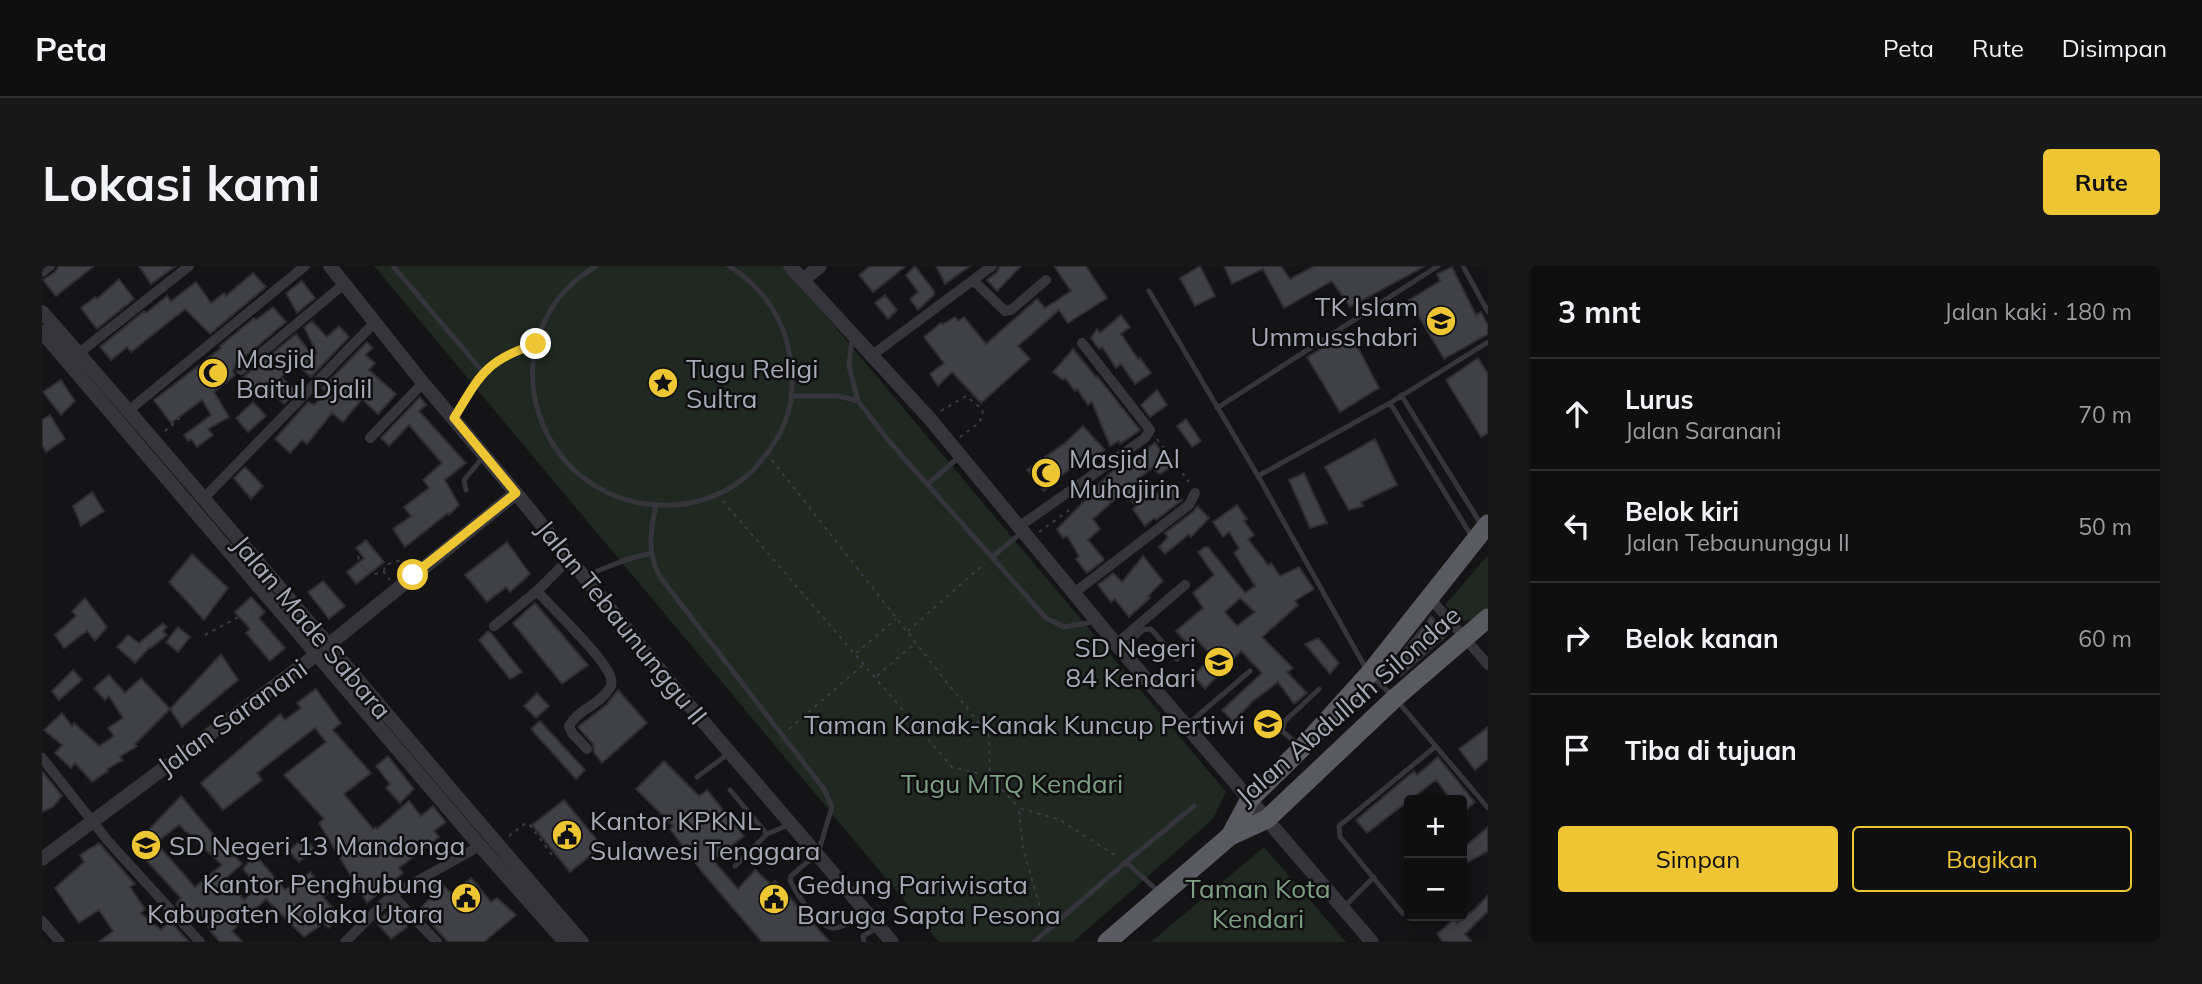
<!DOCTYPE html>
<html lang="id">
<head>
<meta charset="utf-8">
<style>
  :root { --surface:#0f0f10; --page:#181819; --text:#f1f3f6; --muted:#9b9c9f; --line:#2f2f30; --accent:#eec634 }
  body { margin:0; font-family:Mulish,sans-serif; background:var(--page); color:var(--text) }
  .controls { position:absolute; right:21px; bottom:21px; display:grid; overflow:hidden; border-radius:7px; box-shadow:0 4px 18px #0003 }
  .controls button { width:63px; height:63px; display:grid; place-items:center; padding:0; border:0; border-bottom:2px solid var(--line); background:var(--surface); color:var(--text); font:35px sans-serif }
  .stop { position:absolute; width:21px; height:21px; margin:-16px; border:5px solid #eec634; border-radius:50%; background:#fff }
  .stop.end { background:#eec634; border-color:#fff; box-shadow:0 2px 7px #0008 }
  .list { margin:0; padding:0; list-style:none }
  h2 { display:flex; justify-content:space-between; align-items:center; height:91px; margin:0; padding:0 28px; font-size:30px }
  h2 small { font-size:23px; font-weight:400; color:var(--muted) }
  .list li { display:grid; grid-template-columns:46px 1fr auto; gap:21px; align-items:center; box-sizing:border-box; height:112px; padding:0 28px; border-top:2px solid var(--line) }
  .list b { display:block; font-size:26px; white-space:nowrap }
  .list p { margin:0; font-size:23px; white-space:nowrap; color:var(--muted) }
  .list em { font-size:23px; font-style:normal; color:var(--muted) }
  .actions { display:flex; gap:14px; padding:21px 28px }
  .actions a { flex:1; padding:16px 0; border:2px solid var(--accent); border-radius:7px; text-align:center; font-size:24px; color:var(--accent) }
  .actions .main { background:var(--accent); color:#111 }
  .icon { flex:none; width:38px; height:38px; fill:none; stroke:currentColor; stroke-width:2; stroke-linecap:round; stroke-linejoin:round }
  .map { position:relative; flex:none; width:1446px; height:676px; overflow:hidden; border-radius:7px }
  header { display:flex; align-items:center; gap:42px; box-sizing:border-box; height:98px; padding:0 35px; background:var(--surface); border-bottom:2px solid var(--line) }
  header strong { font-size:33px }
  nav { display:flex; gap:38px; margin-inline-start:auto; font-size:24px }
  .intro { display:flex; align-items:center; justify-content:space-between; box-sizing:border-box; height:168px; padding:0 42px }
  h1 { margin:0; font-size:49px }
  .button { padding:18px 32px; border-radius:7px; background:var(--accent); color:#111; font-size:24px; font-weight:700 }
  main { display:flex; gap:42px; padding:0 42px }
  aside { flex:1; background:var(--surface); border-radius:7px; box-shadow:0 4px 18px #0003 }
  .map>svg:first-child { display:block }
  .green { fill:#202822 }
  .building { fill:#404146; stroke:#2e2e32; stroke-width:2; fill-rule:evenodd }
  .lines { fill:none; stroke-linecap:round; stroke-linejoin:round }
  .path { stroke:#3b3c42; stroke-width:2; stroke-dasharray:3.5 5; stroke-linecap:butt }
  .service { stroke:#35353b; stroke-width:5 }
  .minor { stroke:#35353b; stroke-width:10 }
  .tertiary { stroke:#35353b; stroke-width:14 }
  .trunk { stroke:#595a62; stroke-width:19 }
  .route { stroke:#eec634; stroke-width:9 }
  .labels { text-anchor:middle; dominant-baseline:central; stroke-width:5; stroke-linejoin:round; paint-order:stroke }
  .poi-label { font-size:26px; fill:#a6a9b6; stroke:#0f0f11; text-anchor:start }
  .street-label { font-size:26px; fill:#a6a9b6; stroke:#0f0f11 }
  .park-label { font-size:26px; fill:#7da084; stroke:#0f0f11 }
</style>
</head>
<body>
<header>
<strong>Peta</strong>
<nav><a>Peta</a><a>Rute</a><a>Disimpan</a></nav>
</header>
<div class="intro"><h1>Lokasi kami</h1><a class="button">Rute</a></div>
<main>
<div class="map">
<svg width="1446" height="676" viewBox="0 0 1446 676">
  <rect width="100%" height="100%" fill="#141416"/>
  <path class="green" d="M332,0H742L1184,526L1171,553L1031,676H897Z
    M1446,289V341L1431,353L1422,355L1403,339Z
    M1222,581L1304,676H1109Z"/>
  <path class="building" d="M17,0H52L14,30L1,14L13,6Z
    M97,0H134L109,18Z
    M828,0H864L831,26L817,9Z
    M873,0L892,25V29L876,44L868,33L876,26L864,9Z
    M894,0H928L903,18Z
    M958,0H979L955,25L945,14L955,6Z
    M1012,0H1044L1065,32L1026,57L1017,44L976,80L988,93L939,137L910,106L896,120L888,108L902,97L882,71L899,57L901,58L913,51L916,55L922,51L944,78L995,33L1003,42L1029,25Z
    M1158,0L1173,30L1153,40L1138,12Z
    M1182,0H1239L1248,13L1272,0H1383L1308,41L1290,15L1242,42L1221,3L1190,18Z
    M1410,1L1434,49L1439,46L1446,59V68L1402,93L1367,34L1398,15L1395,8Z
    M211,7L224,21L168,68L143,43L89,86L85,81L69,94L58,81L102,45L104,47L125,30L129,35L154,16L169,37L182,27L184,30Z
    M77,13L92,33L55,63L39,42L53,31L55,33Z
    M260,15L273,32L255,47L244,27Z
    M843,29L855,44L846,53L833,37Z
    M231,41L244,56L194,98L191,105L193,109L172,126L187,151L166,163L171,169L155,181L149,173L146,175L142,169L169,149L160,134L129,157L112,134L179,82L178,80L212,52L214,54Z
    M1079,49L1088,61L1079,68L1096,93L1098,92L1109,107L1093,118L1079,98L1074,102L1060,81L1057,83L1049,72L1055,63L1058,67Z
    M270,55L285,71L297,60L307,71L269,111L255,98L239,111L255,125L242,138L222,120L215,127L200,112L254,68L271,90L275,87L262,61Z
    M1308,66L1337,122L1298,146L1265,91Z
    M325,76L331,82L323,89L333,97L327,104L354,128L336,148L320,133L301,156L290,147L265,178L260,174L248,187L233,173L266,136L272,139L284,126L280,122Z
    M1031,83L1054,111L1055,110L1098,164L1078,178L1077,175L1068,180L1050,136L1046,139L1035,123L1033,125L1023,112L1021,114L1011,106Z
    M1436,92L1446,108V167L1439,171L1404,114Z
    M19,114L33,135L19,149L1,126Z
    M1115,124L1125,139L1108,151L1099,139Z
    M378,131L384,139L377,145L424,197L403,214L417,239L407,249L406,247L363,281L351,263L369,250L362,241L387,222L381,214L400,197L367,159L347,180L339,172Z
    M211,136L224,150L206,166L194,152Z
    M8,149L23,173L4,186L0,179V154Z
    M1144,153L1159,175L1150,181L1135,160Z
    M1041,160L1063,184L1051,192L1047,186L1002,225L985,204L1023,177Z
    M1333,173L1355,219L1319,236L1321,240L1307,244L1283,201Z
    M1113,177L1130,200L1118,208L1110,202L1096,213L1098,214L1094,218L1106,234L1128,218L1140,234L1114,254L1112,252L1103,260L1091,243L1094,240L1081,226L1051,253L1058,263L1046,274L1061,292V295L1045,307L1034,293L1037,290L1025,270L1021,272L1015,263L1049,228L1048,226L1074,202L1077,200L1079,202Z
    M203,201L221,220L209,233L192,212Z
    M1262,207L1285,257L1268,262L1247,214Z
    M50,226L62,245L39,260L31,240Z
    M1195,239L1205,253L1202,255L1212,269L1206,273L1226,299L1229,297L1238,310L1257,301L1272,323L1253,335L1256,339L1220,371L1251,402L1245,406L1265,427L1252,438L1236,416L1211,435L1191,456L1180,444L1220,407L1199,385L1163,423L1152,410L1170,390L1155,374L1148,380L1134,365L1161,342L1151,327L1172,309L1156,286L1163,281H1166L1203,327L1213,320L1192,287L1197,282L1187,266L1181,271L1171,256ZM1198,332L1213,346L1195,360L1183,346Z
    M1155,240L1167,252L1149,271L1147,268L1123,288L1117,281L1126,271L1123,267L1152,245Z
    M324,274L342,296L314,318L305,306L322,292L314,282Z
    M465,276L488,308L468,326L464,321L445,336L423,309Z
    M150,288L186,322L162,354L127,316Z
    M1101,290L1121,315L1106,330L1108,332L1087,351L1073,333L1069,336L1056,319L1071,307L1080,316Z
    M281,315L303,340L287,353L266,326Z
    M209,331L223,346L217,352L243,382L228,395L204,367L208,363L193,346Z
    M43,332L65,361L53,375L45,365L22,382L13,369L34,350L30,345Z
    M493,337L546,399L520,418L471,357Z
    M1389,350L1405,369L1359,410L1354,409L1349,400Z
    M121,357L125,361L121,365L125,369L109,382L108,381L93,397L75,381L86,369L97,377Z
    M136,361L148,371L136,386L124,376Z
    M446,365L449,367L480,406L468,413L437,374Z
    M1276,372L1297,397L1288,408L1263,378Z
    M179,388L196,414L140,461L128,443Z
    M31,404L40,414L17,434L10,425Z
    M67,409L83,427L99,412L128,443L93,478L95,480L78,491L81,494L65,503L66,505L50,516L33,497L29,502L13,487L20,479L2,464L20,447L30,460L32,457L57,480L72,470L66,462L81,452L67,430L63,434L52,422Z
    M274,423L299,457L291,464L329,507L302,528L331,563L334,561L335,563L367,535L379,550L391,540L404,556L392,565L397,571L357,602L361,607L325,637L277,557L282,553L242,509L284,476L273,462L215,507L220,514L181,544L159,517L238,448L243,454L259,442L255,437Z
    M576,424L605,457L560,497L552,486L551,478L536,461L564,439Z
    M495,427L507,440L494,452L482,440Z
    M498,455L543,504L534,513L489,463Z
    M1446,461V493L1433,504L1417,483Z
    M346,490L372,523L358,537L344,522L348,518L334,500Z
    M1396,491L1433,536L1420,547V534H1409L1394,514L1325,567L1314,554L1372,505L1375,509Z
    M622,495L657,530L665,524L702,570L671,594L696,623L713,604L729,618L733,615L788,676H720L660,606L628,563L631,560L594,523Z
    M0,505L20,530L11,541L0,546Z
    M139,530L190,591L192,589L200,598L184,612L202,634L216,620L201,603L213,588L243,624L268,606L286,627L281,631L299,651L286,662L282,657L262,671L224,633L190,665L201,676H178L169,666L157,642L147,652L134,638L139,632L91,580ZM137,559L180,599L153,621L114,577Z
    M522,534L560,580L528,606L490,559Z
    M1446,561V585L1426,596L1420,589V583Z
    M262,571L272,583L257,596L247,585Z
    M57,577L93,618L88,621L103,643L99,647L119,664L128,655L147,676H57L71,665L57,644L37,657L13,622L42,596L38,589Z
    M429,612L449,636L455,632L474,649L442,676H406L377,644L392,628L385,620L395,613L410,628Z
    M1446,629V645L1423,668L1430,676H1401L1395,668L1412,653L1415,657L1433,643Z
    M351,642L365,661L349,673L334,656Z"/>
  <g class="lines">
    <path class="path" d="M899,145L924,130L940,143L941,148L937,157L918,171
      M123,165L138,152
      M1115,173L1147,216
      M730,194L947,470L948,509
      M681,235L910,501L948,510L977,542
      M997,266L1030,242
      M316,290C318,299 324,305 333,308L342,306L348,314
      M342,305L343,300L350,296L357,295L361,299
      M866,365L943,297
      M163,369L217,340
      M814,387L854,353
      M835,410L873,377
      M747,463L822,398
      M467,570L484,557L487,558L513,593
      M1002,656L981,582L977,542L1018,554L1077,592"/>
    <path class="service" d="M351,0L441,106
      M554,0C435,72 496,248 634,239C662,237 691,224 710,205C732,182 750,153 750,120C751,70 731,28 687,0
      M1421,0L1446,46
      M1107,25L1216,210L1327,408L1353,432L1446,542
      M810,73L807,100L816,135
      M1359,129L1440,260
      M750,130H797L816,135L846,174L1004,352L1022,361L1051,356
      M1348,137L1430,271
      M1175,142L1396,0
      M413,152C438,109 444,94 494,78
      M1216,210L1348,137L1446,76
      M886,218L916,192
      M424,224L422,214L442,190
      M614,240C608,266 605,287 618,311L782,523L790,541L776,587L749,610L748,614C753,626 778,664 793,662C803,661 815,652 824,648
      M950,291L979,267
      M543,310L583,294L609,287
      M1080,385L1101,364L1109,363L1135,393
      M1145,459L1208,405
      M1258,480L1240,465L1243,455L1277,423
      M655,511L686,488
      M688,524L725,568
      M1084,596L1152,540
      M693,600L725,568L746,559
      M1302,641L1332,611
      M1361,648L1298,571L1297,560L1394,480
      M822,676L821,670L837,661
      M992,676L1084,596L1117,626"/>
    <path class="minor" d="M0,6L8,0
      M931,14L963,45L969,44L1004,14
      M37,87L147,0
      M829,90L950,0
      M199,104L302,18
      M86,145L263,0
      M328,172L381,117
      M162,232L333,56
      M978,260L1103,172L1108,164L1040,77
      M495,325C510,342 566,395 569,413C570,417 570,420 567,423C558,439 536,443 527,460L530,467L545,483
      M1032,327L1147,239L1153,227
      M1388,332L1446,399
      M452,360L495,325L527,293
      M1074,378L1143,319
      M0,492L66,575L158,676
      M350,629L395,676
      M0,655L18,676
      M303,676L350,629L438,580"/>
    <path class="tertiary" d="M288,0L381,117L474,227L635,425L850,676
      M748,0L888,153L1074,378L1330,676
      M761,14L778,0
      M0,46C183,253 358,467 540,676
      M0,66L438,580L523,676
      M0,593L274,389L474,227"/>
    <path class="trunk" d="M1188,570L1208,533L1260,482L1327,408L1446,258
      M1065,676L1188,570L1225,553L1353,432L1446,352"/>
  </g>
  <g class="lines">
    <path class="route" d="M371,309L474,227L412,152C438,109 444,94 494,78"/>
  </g>
  <defs>
    <g id="school-disc" transform="scale(1.575)"><circle r="9.5" fill="#eec634" stroke="#0f0f11"/><path d="M0-5L7-2L0 1L-7-2ZM-4 1L0 2.5L4 1V4Q0 6-4 4Z" fill="#111"/></g>
    <g id="mosque-disc" transform="scale(1.575)"><circle r="9.5" fill="#eec634" stroke="#0f0f11"/><path d="M3.5-4.9A6 6 0 1 0 3.5 4.9A5 5 0 1 1 3.5-4.9Z" fill="#111"/></g>
    <g id="sight-disc" transform="scale(1.575)"><circle r="9.5" fill="#eec634" stroke="#0f0f11"/><path d="M0-6L1.8-2.2L6-1.7L2.9 1.2L3.7 5.4L0 3.3L-3.7 5.4L-2.9 1.2L-6-1.7L-1.8-2.2Z" fill="#111"/></g>
    <g id="civic-disc" transform="scale(1.575)"><circle r="9.5" fill="#eec634" stroke="#0f0f11"/><path d="M-.6-6.5H3V-4.5H.6V-3L4-1V1h2V6H-6V1h2V-1L-.6-3ZM-1.2 2.5V6h2.4V2.5Z" fill="#111"/></g>
  </defs>
  <g fill-rule="evenodd">
    <use href="#school-disc" x="1399" y="55"/>
    <use href="#mosque-disc" x="171" y="107"/>
    <use href="#sight-disc" x="621" y="117"/>
    <use href="#mosque-disc" x="1004" y="207"/>
    <use href="#school-disc" x="1177" y="396"/>
    <use href="#school-disc" x="1226" y="458"/>
    <use href="#civic-disc" x="525" y="569"/>
    <use href="#school-disc" x="104" y="579"/>
    <use href="#civic-disc" x="424" y="632"/>
    <use href="#civic-disc" x="732" y="633"/>
  </g>
  <g class="labels">
    <g class="poi-label">
      <text x="1376" y="40" text-anchor="end">TK Islam<tspan x="1376" dy="30">Ummusshabri</tspan></text>
      <text x="194" y="92">Masjid<tspan x="194" dy="30">Baitul Djalil</tspan></text>
      <text x="644" y="102">Tugu Religi<tspan x="644" dy="30">Sultra</tspan></text>
      <text x="1027" y="192">Masjid Al<tspan x="1027" dy="30">Muhajirin</tspan></text>
      <text x="1154" y="381" text-anchor="end">SD Negeri<tspan x="1154" dy="30">84 Kendari</tspan></text>
      <text x="1203" y="458" text-anchor="end">Taman Kanak-Kanak Kuncup Pertiwi</text>
      <text x="548" y="554">Kantor KPKNL<tspan x="548" dy="30">Sulawesi Tenggara</tspan></text>
      <text x="127" y="579">SD Negeri 13 Mandonga</text>
      <text x="401" y="617" text-anchor="end">Kantor Penghubung<tspan x="401" dy="30">Kabupaten Kolaka Utara</tspan></text>
      <text x="755" y="618">Gedung Pariwisata<tspan x="755" dy="30">Baruga Sapta Pesona</tspan></text>
    </g>
    <g class="street-label">
      <text transform="translate(580 356) rotate(51)">Jalan Tebaununggu II</text>
      <text transform="translate(270 361) rotate(50)">Jalan Made Sabara</text>
      <text transform="translate(1306 439) rotate(-41)">Jalan Abdullah Silondae</text>
      <text transform="translate(190 451) rotate(-36)">Jalan Saranani</text>
    </g>
    <g class="park-label">
      <text x="970" y="517">Tugu MTQ Kendari</text>
      <text x="1216" y="622">Taman Kota<tspan x="1216" dy="30">Kendari</tspan></text>
    </g>
  </g>
</svg>
<div class="controls">
<button>+</button>
<button>−</button>
</div>
<div class="stop" style="left:371px;top:309px"></div>
<div class="stop end" style="left:494px;top:78px"></div>
</div>
<aside>
<h2>3 mnt<small>Jalan kaki · 180 m</small></h2>
<ul class="list">
<li><svg class="icon" aria-label="ahead" viewBox="0 0 24 24"><path d="M12 20V5M6 11l6-6 6 6"/></svg><div><b>Lurus</b><p>Jalan Saranani</p></div><em>70 m</em></li>
<li><svg class="icon" aria-label="left" viewBox="0 0 24 24"><path d="M17 20v-9H6M10 6l-5 5 5 5"/></svg><div><b>Belok kiri</b><p>Jalan Tebaununggu II</p></div><em>50 m</em></li>
<li><svg class="icon" aria-label="right" viewBox="0 0 24 24"><path d="M7 20v-9h11M14 6l5 5-5 5"/></svg><div><b>Belok kanan</b></div><em>60 m</em></li>
<li><svg class="icon" aria-label="arrive" viewBox="0 0 24 24"><path d="M6 21V4h12l-3 4 3 4H6"/></svg><div><b>Tiba di tujuan</b></div></li>
</ul>
<div class="actions"><a class="main">Simpan</a><a>Bagikan</a></div>
</aside>
</main>
</body>
</html>
